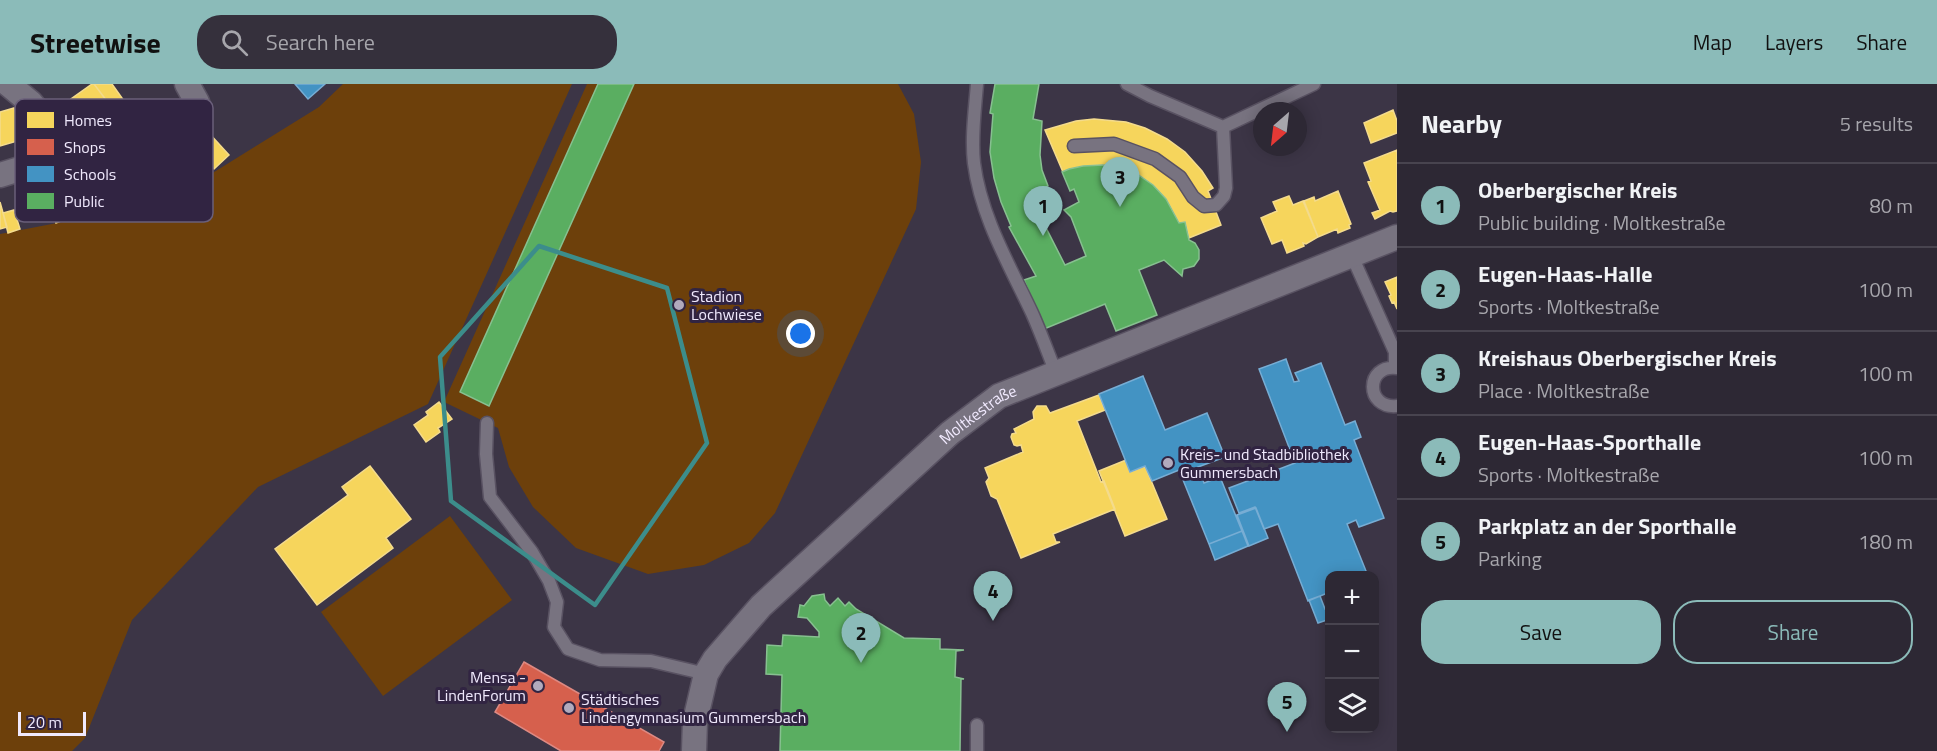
<!DOCTYPE html>
<html lang="en">
<head>
<meta charset="utf-8">
<style>
  :root { --surface:#2d2834; --page:#35303c; --text:#f1f3f6; --muted:#a7a6ac; --line:#48444f; --accent:#8bbbb9 }
  body { margin:0; font-family:"Titillium Web",sans-serif; background:var(--page); color:var(--text) }
  .controls { position:absolute; right:18px; bottom:18px; display:grid; overflow:hidden; border-radius:12px; box-shadow:0 3px 15px #0003 }
  .controls button { width:54px; height:54px; display:grid; place-items:center; padding:0; border:0; border-bottom:2px solid var(--line); background:var(--surface); color:var(--text); font:30px sans-serif }
  .compass { position:absolute; left:1253px; top:18px; width:54px; height:54px; border-radius:50%; background:var(--surface); box-shadow:0 3px 15px #0003; rotate:208deg }
  .scale { position:absolute; left:18px; bottom:15px; width:68px; box-sizing:border-box; padding-left:6px; border:3px solid #f0e9fd; border-top:0; font-size:16px; line-height:21px; white-space:nowrap; color:#f0e9fd; -webkit-text-stroke:4px #312442; paint-order:stroke }
  .you { position:absolute; left:801px; top:250px; width:21px; height:21px; margin:-15px; border:4px solid #fff; border-radius:50%; background:#1a73e8; box-shadow:0 0 0 9px #1a73e833 }
  .badge { display:grid; place-items:center; width:39px; height:39px; border-radius:50%; background:var(--accent); color:#111; font-size:20px; font-weight:700 }
  .pin { position:absolute; translate:-50% -50px; filter:drop-shadow(0 2px 3px #0008) }
  .pin::after { content:''; position:absolute; top:32px; width:21px; height:18px; background:inherit; clip-path:polygon(0 0,100% 0,50% 100%) }
  .list { margin:0; padding:0; list-style:none }
  h2 { display:flex; justify-content:space-between; align-items:center; height:78px; margin:0; padding:0 24px; font-size:26px }
  h2 small { font-size:20px; font-weight:400; color:var(--muted) }
  .list li { display:grid; grid-template-columns:39px 1fr auto; gap:18px; align-items:center; box-sizing:border-box; height:84px; padding:0 24px; border-top:2px solid var(--line) }
  .list b { display:block; font-size:22px; white-space:nowrap }
  .list p { margin:0; font-size:20px; white-space:nowrap; color:var(--muted) }
  .list em { font-size:20px; font-style:normal; color:var(--muted) }
  .actions { display:flex; gap:12px; padding:18px 24px }
  .actions a { flex:1; padding:14px 0; border:2px solid var(--accent); border-radius:24px; text-align:center; font-size:21px; color:var(--accent) }
  .actions .main { background:var(--accent); color:#111 }
  .icon { flex:none; width:33px; height:33px; fill:none; stroke:currentColor; stroke-width:2; stroke-linecap:round; stroke-linejoin:round }
  .map { position:relative; flex:none; width:1397px; height:667px; overflow:hidden }
  header { display:flex; align-items:center; gap:36px; box-sizing:border-box; height:84px; padding:0 30px; background:var(--accent); color:#111 }
  header strong { font-size:28px }
  nav { display:flex; gap:33px; margin-inline-start:auto; font-size:21px }
  .search { width:420px; height:54px; background:var(--page); display:flex; align-items:center; gap:15px; box-sizing:border-box; padding:0 21px; border-radius:24px; color:var(--muted); font-size:22px }
  main { display:flex }
  aside { flex:1; background:var(--surface) }
  .map>svg:first-child { display:block }
  .green { fill:#6d400b }
  .homes { fill:#f6d55c; stroke:#f4db8c; stroke-width:1.5 }
  .shops { fill:#d6604d; stroke:#de8982; stroke-width:1.5 }
  .schools { fill:#4393c3; stroke:#77add4; stroke-width:1.5 }
  .public { fill:#5aae61; stroke:#87c090; stroke-width:1.5 }
  .lines { fill:none; stroke-linecap:round; stroke-linejoin:round }
  .lane-casing { stroke:#595262; stroke-width:15 }
  .street-casing { stroke:#595262; stroke-width:27 }
  .lane { stroke:#787380; stroke-width:12 }
  .street { stroke:#787380; stroke-width:24 }
  .marked { fill:none; stroke:#3c8d8b; stroke-width:4.5; stroke-linejoin:round }
  .poi-dot { fill:#b1aabd; stroke:#312442; stroke-width:2 }
  .labels { text-anchor:middle; dominant-baseline:central; stroke-width:6; stroke-linejoin:round; paint-order:stroke }
  .poi-label { font-size:16px; fill:#f0e9fd; stroke:#312442; text-anchor:start }
  .street-label { font-size:16px; fill:#f0e9fd; stroke:#312442 }
  .key { fill:#312442; stroke:#6a5f7a; stroke-width:1.5 }
  .key-label { font-size:16px; fill:#f0e9fd }
</style>
</head>
<body>
<header>
<strong>Streetwise</strong>
<div class="search"><svg class="icon" aria-label="search" viewBox="0 0 24 24"><circle cx="10" cy="10" r="6"/><path d="M15 15l6 6"/></svg>Search here</div>
<nav><a>Map</a><a>Layers</a><a>Share</a></nav>
</header>
<main>
<div class="map">
<svg width="1397" height="667" viewBox="0 0 1397 667">
  <rect width="100%" height="100%" fill="#3c3546"/>
  <path class="green" d="M343,0H572L428,320L258,403L132,536L85,654L72,667H0V150L166,118L319,23Z
    M587,0H898L914,30L921,78L916,125L775,429L749,459L704,481L648,490L576,464L533,423L509,383L498,344L444,318Z
    M450,432L512,516L383,612L321,528Z"/>
  <path class="homes" d="M92,0H94L112,24L85,43L74,28L78,24L71,15Z
    M94,0H112L127,21L116,29Z
    M14,24L24,55L0,62V28Z
    M1393,26L1397,37V49L1371,59L1364,39Z
    M1094,35L1126,38L1145,44L1167,55L1185,68L1202,87L1213,104L1208,107L1221,141L1189,154L1185,138L1179,139L1166,115L1153,101L1137,90L1118,83L1103,81L1083,82L1063,88L1045,46L1076,37Z
    M208,48L229,71L214,85L192,62Z
    M1397,66V127L1393,128L1390,127L1375,135L1372,129L1380,126L1368,98L1371,97L1364,79Z
    M89,93L99,122L56,139L46,108Z
    M1338,107L1351,140L1349,141L1350,144L1338,149L1337,145L1318,153L1304,117L1314,113L1315,117Z
    M1289,112L1293,121L1303,117L1318,153L1306,160L1303,159L1304,162L1287,169L1282,156L1272,160L1261,134L1277,127L1273,118Z
    M0,118L7,143L0,145Z
    M14,126L20,145L8,149L3,129Z
    M1397,193V225L1394,218L1392,219L1389,212L1391,211L1385,198Z
    M1099,311L1105,326L1077,337L1101,398L1104,397L1115,425L1053,450L1056,458H1060L1021,474L997,415L991,412L986,398L989,394L985,384L1023,368L1021,361L1017,362L1014,361L1011,353L1012,350L1016,349L1014,345L1034,335L1033,328L1037,322H1046L1050,329Z
    M439,318L452,335L438,344L440,348L426,358L414,341L428,331L426,328Z
    M1126,376L1130,388L1145,382L1167,435L1125,452L1099,387Z
    M370,382L411,435L386,454L393,464L317,521L275,465L348,411L342,403Z"/>
  <path class="shops" d="M524,578L664,658L659,667H561L495,628Z"/>
  <path class="schools" d="M295,0H325L308,15Z
    M1286,275L1294,298L1299,297L1295,289L1321,279L1345,341L1355,337L1361,353L1354,356L1384,434L1359,443L1356,436L1347,440L1368,492H1330V508L1308,517L1278,440L1264,445L1255,423L1239,429L1229,404L1295,379L1259,285Z
    M1143,292L1165,346L1207,329L1225,373L1198,383L1204,399L1220,393L1242,447L1209,460L1179,386L1152,397L1145,382L1130,388L1099,310Z
    M1256,424L1268,454L1249,462L1237,431Z
    M1242,447L1248,462L1215,476L1209,460Z
    M1320,512L1325,525L1330,523V535L1318,539L1309,516Z"/>
  <path class="public" d="M598,0H634L489,322L460,308Z
    M995,0H1039L1033,35L1042,37L1040,71L1042,86L1048,102L1042,105L1044,126L1038,128L1065,181L1086,172L1071,133L1064,126L1079,118L1074,105L1070,107L1062,88L1069,85L1083,82L1103,81L1118,83L1137,90L1153,101L1166,115L1179,139L1185,138L1189,156L1195,159L1199,166V175L1194,182L1183,185L1182,192L1164,176L1139,186L1157,231L1116,247L1105,220L1044,245L1024,196L1036,192L1009,143L1011,142L1001,118L994,94L990,68L993,30L990,29Z
    M824,510L825,516L830,522L838,514L845,522L849,518L856,525L904,554L940,555V565L964,566L956,567L955,593L964,595H961L960,667H780L782,591L766,590L767,561L782,562L783,551L819,553V548L807,534L798,533L800,521L804,522L812,512Z"/>
  <g class="lines">
    <g class="lane-casing">
      <path id="lane" d="M977,0C975,26 971,53 974,79C981,133 1009,180 1032,229C1041,249 1048,269 1056,289
        M1127,0L1150,12L1223,43
        M1074,62L1114,60L1155,75L1180,93L1193,113L1204,122L1216,121L1224,112L1226,104L1223,43L1314,0
        M1352,172L1395,268V283
        M1397,284C1365,280 1365,325 1397,322
        M487,339L486,370L490,413L532,468L549,497L557,518L554,543L568,565L600,576L651,577L706,590
        M977,641V667"/>
    </g>
    <g class="street-casing">
      <g id="street">
        <path d="M8,0L31,19L72,69"/>
        <path d="M0,91L72,69L148,51L183,37L197,18L187,0"/>
        <path id="s1" d="M694,667L695,637L706,590L715,575L761,522L950,349L999,312L1397,153"/>
      </g>
    </g>
    <use href="#lane" class="lane"/>
    <use href="#street" class="street"/>
  </g>
  <path class="marked" d="M539,162L667,204L707,359L595,521L451,417L440,273Z"/>
  <g class="poi-dot">
    <circle cx="679" cy="221" r="6"/>
    <circle cx="1168" cy="379" r="6"/>
    <circle cx="538" cy="602" r="6"/>
    <circle cx="569" cy="624" r="6"/>
  </g>
  <g class="labels">
    <g class="poi-label">
      <text x="691" y="212">Stadion<tspan x="691" dy="18">Lochwiese</tspan></text>
      <text x="1180" y="370">Kreis- und Stadbibliothek<tspan x="1180" dy="18">Gummersbach</tspan></text>
      <text x="526" y="593" text-anchor="end">Mensa -<tspan x="526" dy="18">LindenForum</tspan></text>
      <text x="581" y="615">Städtisches<tspan x="581" dy="18">Lindengymnasium Gummersbach</tspan></text>
    </g>
    <g class="street-label">
      <text stroke="none"><textPath href="#s1" startOffset="456">Moltkestraße</textPath></text>
    </g>
  </g>
  <rect x="15" y="15" width="198" height="123" rx="9" class="key"/>
  <rect x="27" y="28" width="27" height="16" fill="#f6d55c"/>
  <rect x="27" y="55" width="27" height="16" fill="#d6604d"/>
  <rect x="27" y="82" width="27" height="16" fill="#4393c3"/>
  <rect x="27" y="109" width="27" height="16" fill="#5aae61"/>
  <g class="key-label">
    <text x="64" y="42">Homes</text>
    <text x="64" y="69">Shops</text>
    <text x="64" y="96">Schools</text>
    <text x="64" y="123">Public</text>
  </g>
</svg>
<div class="controls">
<button>+</button>
<button>−</button>
<button><svg class="icon" aria-label="layers" viewBox="0 0 24 24"><path d="M12 4l9 5-9 5-9-5zM3 14l9 5 9-5"/></svg></button>
</div>
<svg class="compass" viewBox="-18 -18 36 36"><path d="M0-13l5 13h-10z" fill="#e53935"/><path d="M0 13l5-13h-10z" fill="#a7a6ac"/></svg>
<div class="scale">20 m</div>
<div class="you"></div>
<div class="pin badge" style="left:1043px;top:152px">1</div>
<div class="pin badge" style="left:861px;top:579px">2</div>
<div class="pin badge" style="left:1120px;top:123px">3</div>
<div class="pin badge" style="left:993px;top:537px">4</div>
<div class="pin badge" style="left:1287px;top:648px">5</div>
</div>
<aside>
<h2>Nearby<small>5 results</small></h2>
<ul class="list">
<li><span class="badge">1</span><div><b>Oberbergischer Kreis</b><p>Public building · Moltkestraße</p></div><em>80 m</em></li>
<li><span class="badge">2</span><div><b>Eugen-Haas-Halle</b><p>Sports · Moltkestraße</p></div><em>100 m</em></li>
<li><span class="badge">3</span><div><b>Kreishaus Oberbergischer Kreis</b><p>Place · Moltkestraße</p></div><em>100 m</em></li>
<li><span class="badge">4</span><div><b>Eugen-Haas-Sporthalle</b><p>Sports · Moltkestraße</p></div><em>100 m</em></li>
<li><span class="badge">5</span><div><b>Parkplatz an der Sporthalle</b><p>Parking</p></div><em>180 m</em></li>
</ul>
<div class="actions"><a class="main">Save</a><a>Share</a></div>
</aside>
</main>
</body>
</html>
